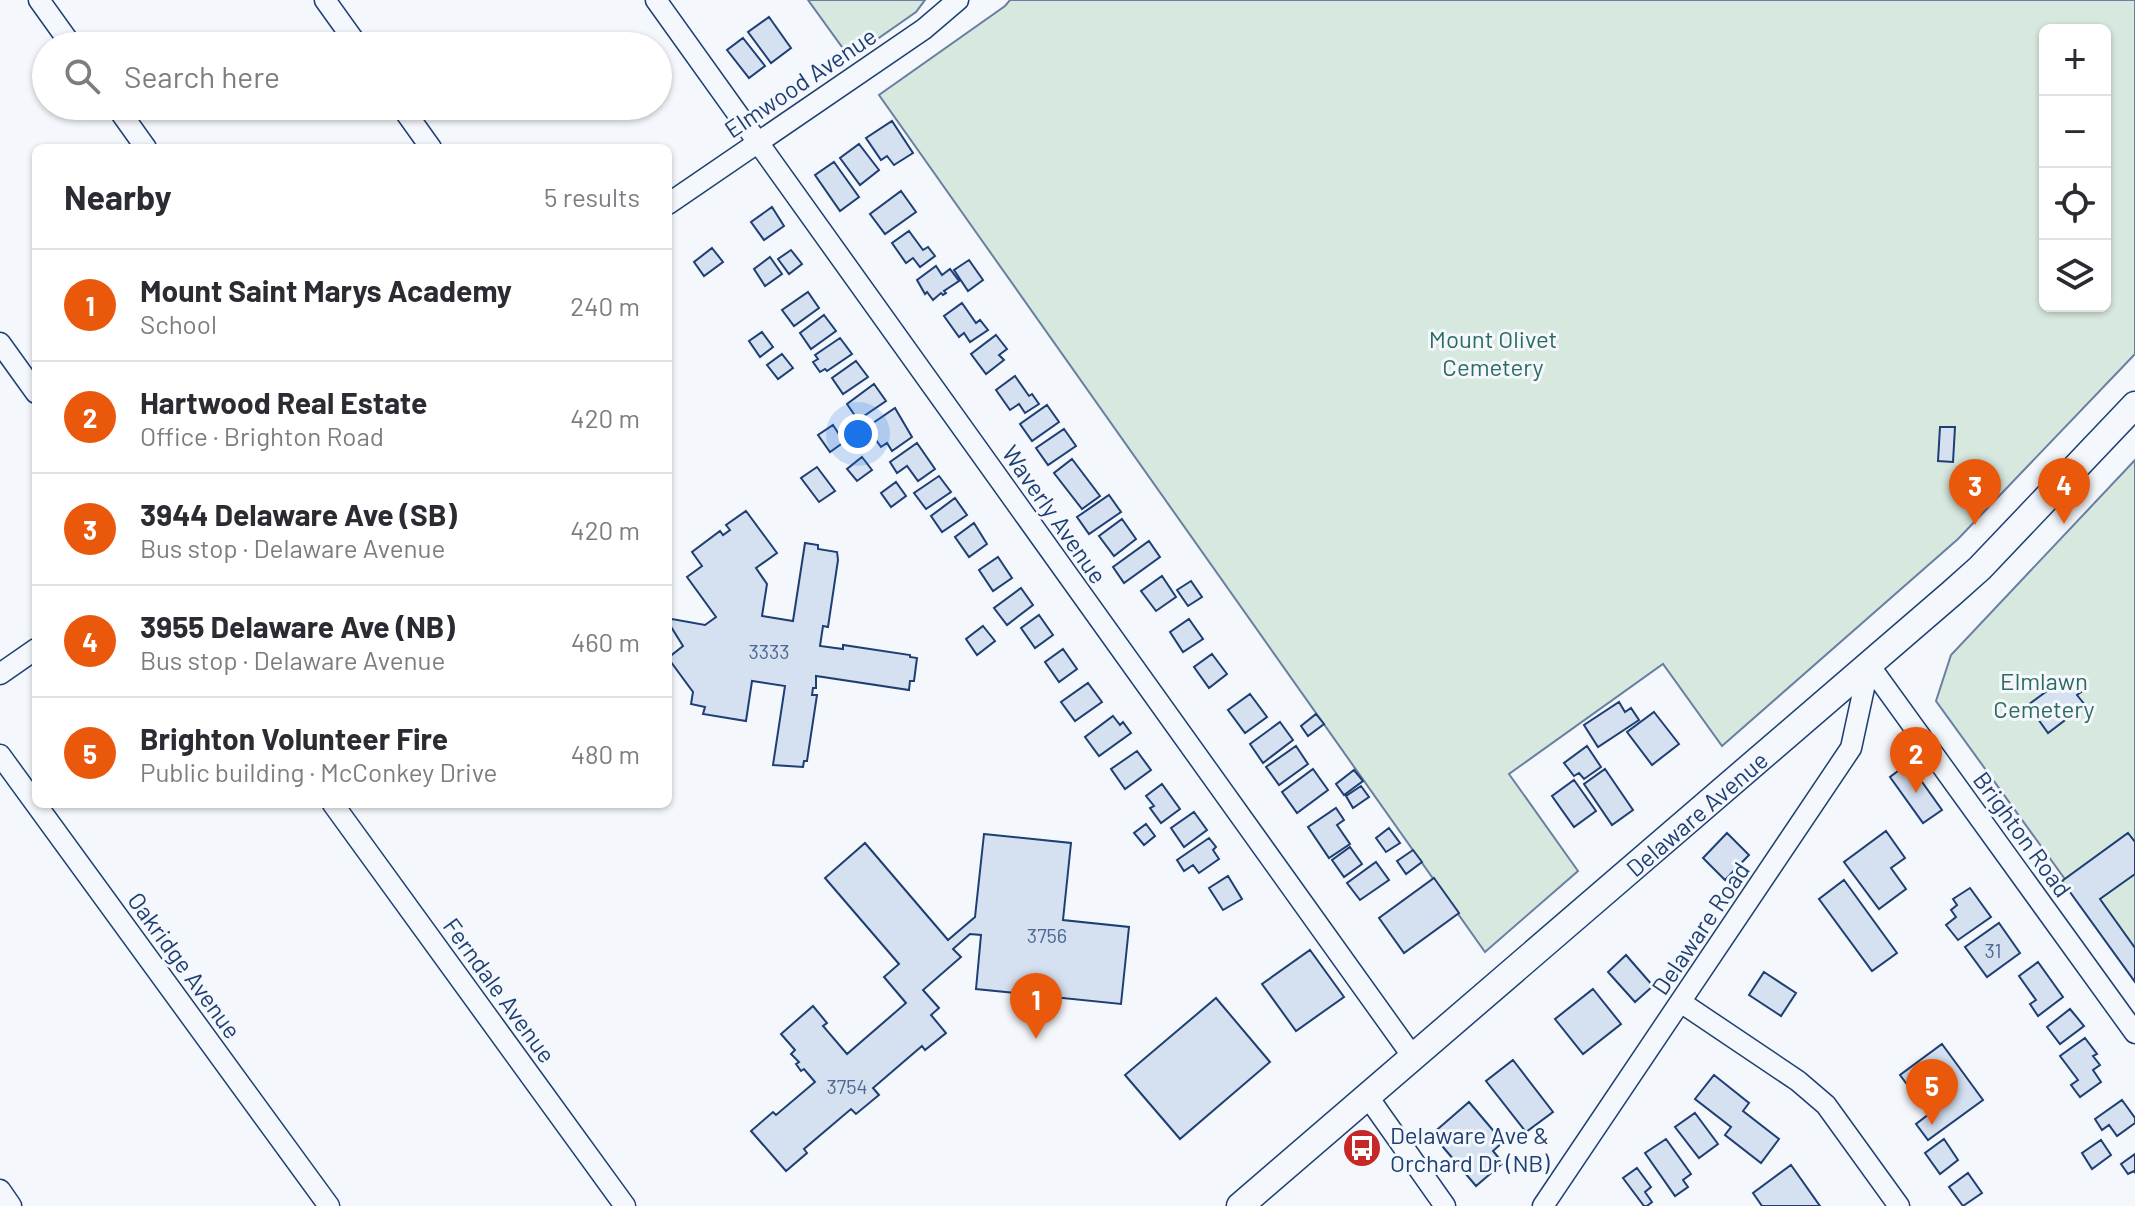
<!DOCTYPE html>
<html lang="en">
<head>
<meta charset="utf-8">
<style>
  :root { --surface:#fff; --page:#f2f2f3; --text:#2b2b33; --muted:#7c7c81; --line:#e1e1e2; --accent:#ea580c }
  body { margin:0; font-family:Barlow,sans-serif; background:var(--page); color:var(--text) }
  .controls { position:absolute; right:24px; top:24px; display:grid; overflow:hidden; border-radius:12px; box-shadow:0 2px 6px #0004 }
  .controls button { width:72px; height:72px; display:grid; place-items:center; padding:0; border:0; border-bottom:2px solid var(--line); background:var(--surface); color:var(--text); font:40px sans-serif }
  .you { position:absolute; left:858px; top:434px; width:28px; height:28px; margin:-20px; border:6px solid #fff; border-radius:50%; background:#1a73e8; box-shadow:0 0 0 12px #1a73e833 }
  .badge { display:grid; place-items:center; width:52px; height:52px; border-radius:50%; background:var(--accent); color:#fff; font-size:26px; font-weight:700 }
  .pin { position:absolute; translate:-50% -66px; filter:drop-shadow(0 2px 4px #0008) }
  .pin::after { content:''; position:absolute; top:42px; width:28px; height:24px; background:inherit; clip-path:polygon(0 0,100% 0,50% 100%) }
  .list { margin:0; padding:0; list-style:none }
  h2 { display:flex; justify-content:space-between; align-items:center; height:104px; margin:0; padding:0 32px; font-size:34px }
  h2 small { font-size:26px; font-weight:400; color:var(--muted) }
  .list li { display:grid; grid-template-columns:52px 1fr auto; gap:24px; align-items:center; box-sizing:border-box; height:112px; padding:0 32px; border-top:2px solid var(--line) }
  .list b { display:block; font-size:30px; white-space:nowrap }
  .list p { margin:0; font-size:26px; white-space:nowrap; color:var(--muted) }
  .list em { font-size:26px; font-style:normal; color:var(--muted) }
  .icon { flex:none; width:44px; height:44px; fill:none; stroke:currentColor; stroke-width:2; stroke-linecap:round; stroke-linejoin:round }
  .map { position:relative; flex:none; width:2135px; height:1206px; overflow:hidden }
  .search { position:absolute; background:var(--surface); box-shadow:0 2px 6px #0004; left:32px; top:32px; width:640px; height:88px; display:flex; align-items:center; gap:20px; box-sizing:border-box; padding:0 28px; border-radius:44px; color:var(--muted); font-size:30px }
  .panel { position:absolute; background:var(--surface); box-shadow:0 2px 6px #0004; left:32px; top:144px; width:640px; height:664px; border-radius:12px }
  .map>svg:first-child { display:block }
  .green { fill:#d7e8df; stroke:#687fa3; stroke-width:2; fill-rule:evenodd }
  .building { fill:#d5e0f0; stroke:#1d3f73; stroke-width:2 }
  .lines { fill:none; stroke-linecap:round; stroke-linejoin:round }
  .minor-casing { stroke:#1d3f73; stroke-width:23 }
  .major-casing { stroke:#1d3f73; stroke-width:29 }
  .minor { stroke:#f4f7fb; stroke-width:20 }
  .major { stroke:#f4f7fb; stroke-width:26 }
  .labels { text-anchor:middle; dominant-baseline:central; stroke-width:6; stroke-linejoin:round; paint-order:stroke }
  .number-label { font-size:20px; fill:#4b6792 }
  .street-label { font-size:24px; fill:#1d3f73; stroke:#f4f7fb }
  .park-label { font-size:24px; fill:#2c6c60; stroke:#f4f7fb }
  .poi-label { font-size:24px; fill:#1d3f73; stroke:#f4f7fb; text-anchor:start }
</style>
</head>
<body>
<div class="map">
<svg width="2135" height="1206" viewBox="0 0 2135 1206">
  <rect width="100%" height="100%" fill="#f4f7fb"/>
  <path class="green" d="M808,0H925L916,12L850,58Z
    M1010,0H2135V354L1958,539L1722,746L1663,664L1509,774L1578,871L1485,952L879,95L1005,6ZM2045,30H2105V306H2045Z
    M2135,460V976L1936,701L1951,655Z"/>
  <path class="building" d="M769,17L791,48L771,63L748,32Z
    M743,38L765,66L749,78L727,50Z
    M892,121L913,153L894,165L887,156L881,160L866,138Z
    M859,144L879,170L860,185L840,158Z
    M834,162L859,197L840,211L815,175Z
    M901,191L916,212L885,234L870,214Z
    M772,207L784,226L764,240L751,222Z
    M909,231L923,250L928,247L935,256L920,267L913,258L906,263L892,243Z
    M712,248L723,262L704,276L694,262Z
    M791,250L802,264L789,274L778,259Z
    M770,257L782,274L765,286L754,269Z
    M969,260L983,280L968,291L954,270Z
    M936,266L942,275L950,269L959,281L944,291L946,293L943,295L941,293L933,300L927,292L925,294L917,280Z
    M808,292L819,308L794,326L782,310Z
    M962,303L976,323L980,320L988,330L970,342L964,333L959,337L944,316Z
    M824,315L836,331L811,349L800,333Z
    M762,332L773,347L760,357L749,341Z
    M996,335L1007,349L999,355L1004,360L986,374L971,354Z
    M840,338L852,354L827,371L825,369L820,372L813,362L818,359L815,355Z
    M782,354L793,368L778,379L767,365Z
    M856,361L868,377L843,394L832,378Z
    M1015,376L1029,396L1032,394L1039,404L1025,413L1019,404L1010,410L996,390Z
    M874,384L886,401L858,420L847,404Z
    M1047,405L1059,422L1032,441L1020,424Z
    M895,408L912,437L892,451L887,443L881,447L871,433L876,428L873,423Z
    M833,425L844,442L830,452L818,435Z
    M1940,427H1955L1953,462L1938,461Z
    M1064,429L1076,446L1048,465L1036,448Z
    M917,443L935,469L918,481L907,466L897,473L890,462Z
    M862,457L872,470L857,481L847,469Z
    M1072,459L1100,496L1082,509L1054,473Z
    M817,467L835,491L819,502L801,478Z
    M939,476L951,492L926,509L914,493Z
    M896,482L906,496L891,507L881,493Z
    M1109,495L1121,512L1089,534L1077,517Z
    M955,498L967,515L942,532L931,516Z
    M746,511L777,553L756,568L767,584L762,616L793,621L805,543L818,545V549L837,552L838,560L828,627L823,626L820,646L843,649V645L910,655V657L917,658L914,681H910L909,690L816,676V688H813L812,695H817L807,761H804L803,767L773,765L785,686L752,681L746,721L703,714L705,707L691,704L693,692L668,658L683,646L668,622L672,619L705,625L716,617L687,577L702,566L692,552L720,531L723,535L730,530L726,525Z
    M1122,519L1136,539L1114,556L1099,536Z
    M974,523L987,544L969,557L955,537Z
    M1149,541L1160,557L1124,583L1113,567Z
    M998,557L1012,578L993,591L979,570Z
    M1162,576L1176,597L1156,611L1141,591Z
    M1191,581L1202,597L1188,606L1177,590Z
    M1021,588L1033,605L1007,625L994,608Z
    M1039,615L1053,635L1035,648L1021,628Z
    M1189,619L1203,639L1183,652L1170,632Z
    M983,626L995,641L977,655L966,639Z
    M1063,649L1077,669L1059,682L1045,662Z
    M1212,654L1227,674L1209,688L1194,667Z
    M2062,680L2067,686L2076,680L2084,690L2077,695L2085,705L2048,733L2028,705Z
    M1088,683L1102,702L1075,721L1061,702Z
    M1250,694L1267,717L1245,733L1228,710Z
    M1619,702L1625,712L1631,708L1639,720L1598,747L1584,725Z
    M1654,712L1679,744L1652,765L1627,732Z
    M1316,714L1324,724L1308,736L1301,726Z
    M1113,716L1120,725L1123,722L1131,733L1099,756L1085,737Z
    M1280,722L1293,740L1263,763L1250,744Z
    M1296,746L1308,764L1279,785L1266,767Z
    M1587,746L1601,767L1584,779L1579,773L1574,776L1564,763Z
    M1137,751L1151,770L1125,789L1111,769Z
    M1906,765H1910L1942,810L1923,823L1890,777Z
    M1313,769L1328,790L1297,813L1282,792Z
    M1605,769L1633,810L1612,825L1584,784Z
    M1354,770L1363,781L1344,795L1336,784Z
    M1574,780L1596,811L1574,827L1552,796Z
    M1162,784L1180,809L1161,823L1150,808L1154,806L1146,796Z
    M1361,786L1369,797L1353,808L1346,796Z
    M1336,808L1344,820L1337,825L1350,844L1329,858L1308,827Z
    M1194,812L1207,830L1184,847L1171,828Z
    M1146,824L1155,836L1144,845L1134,833Z
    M1389,828L1400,843L1386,852L1376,838Z
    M1886,831L1905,858L1891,868L1906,889L1879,909L1844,862Z
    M1727,833L1749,855L1725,880L1703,858Z
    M2128,833L2135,842V874L2100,899L2135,948V982L2062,881Z
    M984,834L1071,843L1063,920L1129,927L1121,1004L976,989L981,935L970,934L953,949L961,957L923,990L939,1008L931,1015L946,1033L925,1050L922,1046L873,1088L879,1095L856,1114L851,1109L804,1149L807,1153L786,1171L751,1131L773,1112L776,1115L815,1082L804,1069L801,1071L796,1064L799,1062L791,1054L795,1050L781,1034L813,1006L827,1023L823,1026L847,1054L906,1003L884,977L899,964L825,878L865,843L948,940L975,917Z
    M1209,838L1216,847L1213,850L1219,859L1199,873L1193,865L1184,871L1177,860Z
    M1350,847L1362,864L1344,877L1332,860Z
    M1413,850L1422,862L1406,874L1397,861Z
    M1376,862L1389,880L1360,900L1347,883Z
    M1228,876L1242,899L1223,910L1209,888Z
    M1434,878L1459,913L1404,953L1379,918Z
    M1844,880L1897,953L1872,971L1819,899Z
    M1970,888L1991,917L1958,940L1946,925L1956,917L1951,910L1957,905L1953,899Z
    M1999,923L2020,953L1987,977L1965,947Z
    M1310,950L1344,997L1296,1031L1262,984Z
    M1626,955L1653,986L1635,1002L1608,972Z
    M2038,962L2063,997L2038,1016L2030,1004L2036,1000L2019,976Z
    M1764,972L1796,993L1781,1016L1749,995Z
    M1593,989L1621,1024L1583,1054L1555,1019Z
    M1216,998L1270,1062L1180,1139L1125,1075Z
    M2070,1009L2084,1026L2060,1044L2047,1027Z
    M2085,1038L2097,1054L2093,1056L2100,1065L2093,1070L2101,1082L2080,1097L2071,1085L2078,1080L2060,1056Z
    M1942,1044L1983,1100L1928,1140L1916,1124L1929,1114L1900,1075Z
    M1513,1060L1553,1112L1526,1132L1486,1081Z
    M1714,1075L1749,1103L1743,1111L1779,1139L1761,1163L1725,1135L1731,1127L1695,1099Z
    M2122,1100L2135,1118V1123L2117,1136L2109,1125L2102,1130L2095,1119Z
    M1469,1102L1503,1142L1493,1151L1503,1163L1476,1186L1432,1134Z
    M1695,1113L1718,1144L1699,1158L1675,1127Z
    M1666,1139L1691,1174L1683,1180L1688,1187L1675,1196L1645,1153Z
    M1944,1139L1958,1160L1940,1174L1925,1153Z
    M2101,1140L2111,1155L2092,1169L2082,1153Z
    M2135,1154V1173L2134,1171L2128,1174L2121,1164Z
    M1791,1165L1820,1206H1762L1753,1193Z
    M1637,1168L1651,1187L1645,1192L1652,1202L1647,1206H1644L1623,1178Z
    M1968,1173L1982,1193L1963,1206L1949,1187Z"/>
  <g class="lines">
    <g class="minor-casing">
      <path id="minor" d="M39,0L72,46
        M325,0L358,46
        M656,0L1413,1057
        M116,106L146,148
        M401,106L431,148
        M668,204L924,29L958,0
        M0,343L36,393
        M1869,665L2135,1033
        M0,674L36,649
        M0,755L329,1206
        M333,804L625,1206
        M1682,1003L1798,1081L1826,1105L1899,1206
        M1368,1097L1445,1206
        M0,1190L11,1206
        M1543,1206L1851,748L1869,665"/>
    </g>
    <g class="major-casing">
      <g id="major">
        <path id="s1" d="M1240,1206L1952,593L1980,568L2135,405"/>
      </g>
    </g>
    <use href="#minor" class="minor"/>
    <use href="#major" class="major"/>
  </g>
  <defs>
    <g id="bus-disc" transform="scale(2)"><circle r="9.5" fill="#c62828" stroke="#f4f7fb"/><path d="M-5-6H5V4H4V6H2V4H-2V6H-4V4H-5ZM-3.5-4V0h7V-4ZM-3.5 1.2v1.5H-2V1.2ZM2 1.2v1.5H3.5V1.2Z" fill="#fff"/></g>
  </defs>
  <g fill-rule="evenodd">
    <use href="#bus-disc" x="1362" y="1148"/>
  </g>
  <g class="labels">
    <g class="number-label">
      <text x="769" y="651">3333</text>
      <text x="1047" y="935">3756</text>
      <text x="1993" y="950">31</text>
      <text x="847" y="1086">3754</text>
    </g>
    <g class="street-label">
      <text transform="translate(800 82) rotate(-34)">Elmwood Avenue</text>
      <text transform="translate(1055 514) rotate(55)">Waverly Avenue</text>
      <text stroke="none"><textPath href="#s1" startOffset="602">Delaware Avenue</textPath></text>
      <text transform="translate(2023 834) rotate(54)">Brighton Road</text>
      <text transform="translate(1700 928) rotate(-56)">Delaware Road</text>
      <text transform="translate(185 965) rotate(54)">Oakridge Avenue</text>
      <text transform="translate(500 990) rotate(54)">Ferndale Avenue</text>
    </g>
    <g class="park-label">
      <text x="1493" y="338">Mount Olivet<tspan x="1493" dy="28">Cemetery</tspan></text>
      <text x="2044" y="680">Elmlawn<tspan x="2044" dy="28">Cemetery</tspan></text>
    </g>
    <g class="poi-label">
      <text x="1390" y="1134">Delaware Ave &amp;<tspan x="1390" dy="28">Orchard Dr (NB)</tspan></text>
    </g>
  </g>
</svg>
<div class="controls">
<button>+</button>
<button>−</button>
<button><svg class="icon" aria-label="locate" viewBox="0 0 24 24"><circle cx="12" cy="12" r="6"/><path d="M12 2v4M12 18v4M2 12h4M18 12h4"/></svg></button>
<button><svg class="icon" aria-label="layers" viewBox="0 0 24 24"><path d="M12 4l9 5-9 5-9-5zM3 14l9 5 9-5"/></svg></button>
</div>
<div class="you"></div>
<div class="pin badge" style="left:1036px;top:1039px">1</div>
<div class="pin badge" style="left:1916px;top:793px">2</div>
<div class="pin badge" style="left:1975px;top:525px">3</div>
<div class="pin badge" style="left:2064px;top:524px">4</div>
<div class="pin badge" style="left:1932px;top:1125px">5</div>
<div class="search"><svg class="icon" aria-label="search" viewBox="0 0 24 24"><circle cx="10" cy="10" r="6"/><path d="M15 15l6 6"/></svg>Search here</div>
<section class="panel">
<h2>Nearby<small>5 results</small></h2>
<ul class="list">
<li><span class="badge">1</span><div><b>Mount Saint Marys Academy</b><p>School</p></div><em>240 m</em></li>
<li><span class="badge">2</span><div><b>Hartwood Real Estate</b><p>Office · Brighton Road</p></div><em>420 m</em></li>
<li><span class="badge">3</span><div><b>3944 Delaware Ave (SB)</b><p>Bus stop · Delaware Avenue</p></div><em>420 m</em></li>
<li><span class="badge">4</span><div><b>3955 Delaware Ave (NB)</b><p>Bus stop · Delaware Avenue</p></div><em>460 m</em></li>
<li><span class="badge">5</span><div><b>Brighton Volunteer Fire</b><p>Public building · McConkey Drive</p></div><em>480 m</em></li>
</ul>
</section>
</div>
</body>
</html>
